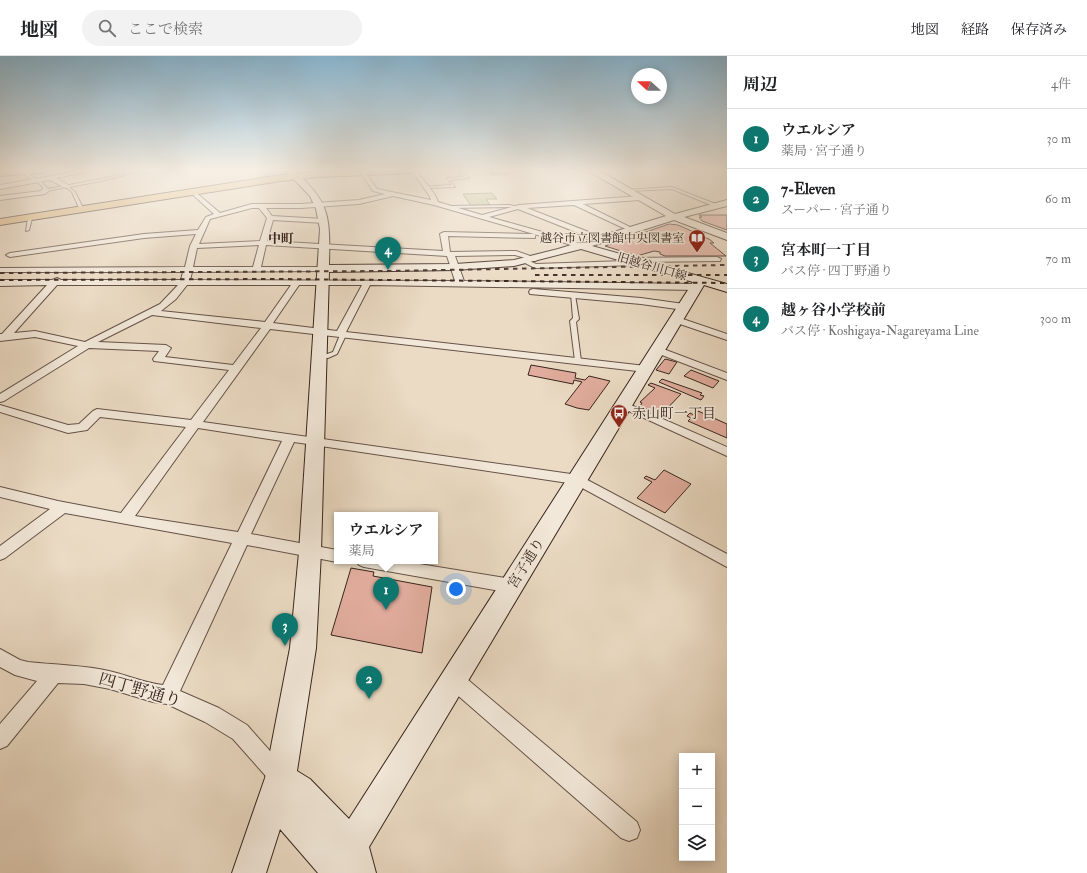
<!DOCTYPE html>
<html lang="ja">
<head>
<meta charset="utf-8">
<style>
  :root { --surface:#fff; --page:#f2f2f2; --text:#202124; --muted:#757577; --line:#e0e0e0; --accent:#0f766e }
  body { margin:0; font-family:"IM FELL Double Pica","Noto Serif JP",serif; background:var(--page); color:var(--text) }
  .controls { position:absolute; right:12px; bottom:12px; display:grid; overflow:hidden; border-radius:0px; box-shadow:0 2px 10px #0003 }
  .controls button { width:36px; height:36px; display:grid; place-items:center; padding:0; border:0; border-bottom:1px solid var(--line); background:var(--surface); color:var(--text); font:20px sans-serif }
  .compass { position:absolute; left:631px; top:12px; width:36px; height:36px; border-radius:50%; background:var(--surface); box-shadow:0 2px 10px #0003; rotate:291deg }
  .you { position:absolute; left:456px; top:533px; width:14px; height:14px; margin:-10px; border:3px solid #fff; border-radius:50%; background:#1a73e8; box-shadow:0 0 0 6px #1a73e833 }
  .badge { display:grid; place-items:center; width:26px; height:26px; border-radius:50%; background:var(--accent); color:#fff; font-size:13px; font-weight:700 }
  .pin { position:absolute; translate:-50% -33px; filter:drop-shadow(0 1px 2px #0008) }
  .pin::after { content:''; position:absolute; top:21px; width:14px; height:12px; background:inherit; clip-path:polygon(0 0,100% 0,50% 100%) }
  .popup { position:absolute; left:334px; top:456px; width:104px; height:52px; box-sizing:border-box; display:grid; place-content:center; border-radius:0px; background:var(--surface); filter:drop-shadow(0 1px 3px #0005); font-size:13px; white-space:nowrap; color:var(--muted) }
  .popup b { font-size:15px; color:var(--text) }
  .popup::after { content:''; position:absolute; left:50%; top:100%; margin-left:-8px; border:8px solid transparent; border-top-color:var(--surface) }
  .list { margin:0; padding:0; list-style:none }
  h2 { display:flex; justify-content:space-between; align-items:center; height:52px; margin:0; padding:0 16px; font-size:17px }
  h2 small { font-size:13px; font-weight:400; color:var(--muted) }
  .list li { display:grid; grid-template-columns:26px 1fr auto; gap:12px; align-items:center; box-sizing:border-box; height:60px; padding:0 16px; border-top:1px solid var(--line) }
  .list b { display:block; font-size:15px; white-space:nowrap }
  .list p { margin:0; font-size:13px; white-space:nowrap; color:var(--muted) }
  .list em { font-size:13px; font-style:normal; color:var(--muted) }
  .icon { flex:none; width:22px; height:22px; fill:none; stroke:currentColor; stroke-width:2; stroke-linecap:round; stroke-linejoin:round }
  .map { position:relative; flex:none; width:727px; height:817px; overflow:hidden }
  header { display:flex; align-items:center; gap:24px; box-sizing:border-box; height:56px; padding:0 20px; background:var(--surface); border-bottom:1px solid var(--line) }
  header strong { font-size:19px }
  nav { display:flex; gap:22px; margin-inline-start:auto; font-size:14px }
  .search { width:280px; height:36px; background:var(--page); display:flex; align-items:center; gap:10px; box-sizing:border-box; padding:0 14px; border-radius:22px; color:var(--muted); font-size:15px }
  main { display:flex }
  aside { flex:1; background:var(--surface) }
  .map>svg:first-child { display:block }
  .green { fill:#bebe8f; stroke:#7b7256 }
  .building { fill:#e2ad9e; stroke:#38251e }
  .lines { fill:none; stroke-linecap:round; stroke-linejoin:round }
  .lane-casing { stroke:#655248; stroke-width:2 }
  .street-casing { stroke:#655248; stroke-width:2 }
  .secondary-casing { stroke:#38251e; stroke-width:2 }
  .primary-casing { stroke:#38251e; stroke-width:2 }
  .lane { fill:#f2e8d9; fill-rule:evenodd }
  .street { fill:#f2e8d9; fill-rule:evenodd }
  .secondary { fill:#f2e8d9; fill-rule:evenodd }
  .primary { fill:#e6be82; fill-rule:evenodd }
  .rail { stroke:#38251e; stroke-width:2; stroke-dasharray:4.5 4.5; stroke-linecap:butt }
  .labels { text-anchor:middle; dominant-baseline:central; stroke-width:3.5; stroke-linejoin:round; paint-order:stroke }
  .far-poi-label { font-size:12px; fill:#38251e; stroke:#f2e8d9; text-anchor:end }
  .far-street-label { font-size:12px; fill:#38251e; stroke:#f2e8d9 }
  .far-neighbourhood-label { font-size:13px; font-weight:bold; fill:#38251e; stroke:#f2e8d9 }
  .poi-label { font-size:14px; fill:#38251e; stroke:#f2e8d9; text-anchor:start }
  .street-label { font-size:14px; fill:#38251e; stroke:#f2e8d9 }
  .near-street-label { font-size:17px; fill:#38251e; stroke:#f2e8d9 }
</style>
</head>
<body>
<header>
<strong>地図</strong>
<div class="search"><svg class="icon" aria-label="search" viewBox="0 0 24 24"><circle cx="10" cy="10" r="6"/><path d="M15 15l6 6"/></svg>ここで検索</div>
<nav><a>地図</a><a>経路</a><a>保存済み</a></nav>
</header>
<main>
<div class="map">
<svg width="727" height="817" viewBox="0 0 727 817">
  <rect width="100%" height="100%" fill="#ebdbc4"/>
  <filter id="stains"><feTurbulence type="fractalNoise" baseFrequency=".005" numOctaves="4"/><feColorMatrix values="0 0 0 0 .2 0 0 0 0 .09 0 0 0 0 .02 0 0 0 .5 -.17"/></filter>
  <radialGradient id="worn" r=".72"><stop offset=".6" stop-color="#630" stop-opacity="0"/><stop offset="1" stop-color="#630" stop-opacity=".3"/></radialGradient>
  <path class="green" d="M492,137L497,143H486L490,149L471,150L463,138Z"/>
  <path class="building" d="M506,116L509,118L492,119L489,117Z
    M699,159H727V174L702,165L699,161H702Z
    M669,168L678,169L703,180H701L709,183L714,187H710L726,200H665L660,198V196L654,195L637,200L605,190Z
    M665,303L677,306L669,318L656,314Z
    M531,309L576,317L575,322L585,324L589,320L610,325L589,354L577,352L565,348L582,326L574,324L573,328L528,319Z
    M691,314L719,325L713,332L684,320Z
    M662,323L702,337L700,339L704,340L701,344L659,326Z
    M651,327L681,338L661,359L640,350L642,347L640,346L655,332L648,329Z
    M698,355L727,368V382L688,365L691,362L687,360L690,357L694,359Z
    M664,414L691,428L665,457L637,442L652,426L644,422L646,420L655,424Z
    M351,512L374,516L373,520L432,531L422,597L331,579Z"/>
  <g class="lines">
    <g class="lane-casing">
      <path id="lane" d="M21,114H23L37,124L39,123L48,133L101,123L142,114H145L101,125L69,131L75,136L84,154L82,155L80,154L72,136L66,131L46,135L37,125L35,126L21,116Z
        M458,114H460L469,122L450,124L455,131L426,132L424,131L452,129L447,122L464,121Z
        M672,131L718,149L719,150L716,151L672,133L627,135L625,134Z
        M509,149L519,151L517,152L509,151L450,152L448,151L450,150Z
        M30,161L32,162L29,174L26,175L28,162Z
        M571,238L575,239L579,263L576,266L581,305L578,307L575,305L570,265L573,262Z
        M343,277L346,279L337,298L328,302L318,301V299L327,298L333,296L340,279Z"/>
    </g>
    <g class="street-casing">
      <path id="street" d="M86,114H96L56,122L68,129L69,130L66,132L50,124L0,133V129Z
        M148,114H155L149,117L146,115Z
        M359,114H363L377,133L431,144L429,139L411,114H416L435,139L438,146L482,159L519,149L640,140L643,142L640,144L583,148L634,173L636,174L632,176L574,149L527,152L604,182V186H601L518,153L489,161L585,188L586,190L582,192L434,149L393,140L359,148L301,152H266L272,160L324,163L327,165L324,167L273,164L267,185L443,195L440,178L444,176L532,178H535V182L448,180L450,196L516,195L539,203L535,205L515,199L455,200L464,225L697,228L701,231L697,234L370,229L346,276L646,310L651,313L646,316L270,273L203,366L578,419L727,498V511L575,428L294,386L251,478L337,494V505H340L337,506L247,489L180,635L219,652L247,669L286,713L289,720L286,727L279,730L272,727L233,683L205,666L167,648L153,646L110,633L84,628L58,627L7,690L0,693V668L37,625L15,619L0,611V593L20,604L28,606C55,609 82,609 109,615C127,619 144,627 163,629L232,487L65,457L5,502L0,504V490L50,453L0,441V431L58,445L121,457L186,371L100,361L87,374L68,377L0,356V349L68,369L79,368L93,355L97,353L191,364L229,314L154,305L153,303L159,295L89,292L4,345L0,346V338L78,290L35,281L0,285V278H2L47,229L0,230V224H52L57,222L61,224H181L183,216H0V212L185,211L190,190L196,178L144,182L10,201L6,199L10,197L144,178L198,174L206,161L214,158L191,137V135L193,134L220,157L252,148H301L359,144L385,138L373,135ZM252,152H259L267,162L260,185L199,188L210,163ZM259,189L253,211H193L197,192ZM266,189L447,200L455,225L190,224L192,216L324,215L328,213L324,211H261ZM57,229H178L160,248L85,286L35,275L14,277ZM187,229H291L265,266L161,255L176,243ZM299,229H362L337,275L273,267ZM152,259L261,272L233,309L165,301L171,292L166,289L98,286ZM198,372L282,385L238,476L135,460Z
        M44,132L50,134L45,138L0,144V140L41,135Z
        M717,201L721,203L720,205L641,206V209H638L535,212L521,205L525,203L536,208L626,205V202H629Z
        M533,233L641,242L684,248L688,251L684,254L641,248L530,238L529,236L530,234Z
        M677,261L727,278V284L674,266L672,264Z
        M658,291L727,317V324L654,296L653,294L654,292Z
        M624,346L727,391V400L620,351L618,349L620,347Z
        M356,505H401L511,523L517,525L519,530L517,535L511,537L364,511L359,509Z
        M454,615L461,618L637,766L640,774L637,782L629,785L621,782L447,630L445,624L447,618Z"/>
    </g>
    <g class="secondary-casing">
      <path id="secondary" d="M285,114H293C331,146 330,162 329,209L455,208L514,204L558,193L666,160L590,116L589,114H598L675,158L727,144V150L684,161L727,177V184L674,164L592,190L727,228V236L704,229L369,791L376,817H318L280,773L266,817H232L265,722L290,592L299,496L320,173L316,153L310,140ZM581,193L693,226L349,763L310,723L297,715L316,592L321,496L329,216L455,214L514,210Z"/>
    </g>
    <g class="primary-casing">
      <path id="primary" d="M0,114H45L41,117L0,120Z
        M361,114H419L415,117L319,121L281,125L0,169V163L281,119L319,115Z"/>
    </g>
    <use href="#lane" class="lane"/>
    <use href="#street" class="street"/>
    <use href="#secondary" class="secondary"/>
    <use href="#primary" class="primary"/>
    <path class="rail" d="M0,217L386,215L727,209
      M535,219H727
      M0,224L276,223L727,227"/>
  </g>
  <linearGradient id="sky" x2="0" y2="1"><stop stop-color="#88b7d3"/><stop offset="0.5" stop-color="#f6efe4"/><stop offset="1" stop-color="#f6efe4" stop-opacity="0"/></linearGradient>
  <rect width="727" height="228" fill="url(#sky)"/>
  <defs>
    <g id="library-pin" transform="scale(0.9)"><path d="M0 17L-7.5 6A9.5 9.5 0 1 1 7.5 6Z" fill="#8f2418" stroke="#f2e8d9"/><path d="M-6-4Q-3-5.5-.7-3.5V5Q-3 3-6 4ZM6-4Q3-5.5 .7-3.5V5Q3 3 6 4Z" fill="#fff"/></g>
    <g id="bus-pin" transform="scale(0.9)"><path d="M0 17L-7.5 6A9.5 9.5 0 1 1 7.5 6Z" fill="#8f2418" stroke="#f2e8d9"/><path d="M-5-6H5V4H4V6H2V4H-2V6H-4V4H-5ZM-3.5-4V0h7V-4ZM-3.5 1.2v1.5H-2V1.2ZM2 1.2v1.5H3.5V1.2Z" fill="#fff"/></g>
  </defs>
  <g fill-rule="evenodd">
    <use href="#library-pin" x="697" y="182"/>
    <use href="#bus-pin" x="619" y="357"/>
  </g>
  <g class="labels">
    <g class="far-poi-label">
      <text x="684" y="182">越谷市立図書館中央図書室</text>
    </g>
    <g class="far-street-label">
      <text transform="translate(652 211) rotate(16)">旧越谷川口線</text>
    </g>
    <g class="far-neighbourhood-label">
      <text x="281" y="183">中町</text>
    </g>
    <g class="poi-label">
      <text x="632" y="357">赤山町一丁目</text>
    </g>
    <g class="street-label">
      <text transform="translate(526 507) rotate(-58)">宮子通り</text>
    </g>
    <g class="near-street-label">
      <text transform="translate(140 634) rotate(16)">四丁野通り</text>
    </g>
  </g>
  <rect width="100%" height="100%" filter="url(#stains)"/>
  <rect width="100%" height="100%" fill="url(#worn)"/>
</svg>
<div class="controls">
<button>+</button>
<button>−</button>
<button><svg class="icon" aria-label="layers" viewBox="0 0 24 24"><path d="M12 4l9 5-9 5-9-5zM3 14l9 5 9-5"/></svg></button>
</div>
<svg class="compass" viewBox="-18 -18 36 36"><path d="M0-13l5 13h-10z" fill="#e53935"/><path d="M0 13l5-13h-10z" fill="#757577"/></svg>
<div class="you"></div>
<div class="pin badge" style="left:386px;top:554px">1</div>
<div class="popup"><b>ウエルシア</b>薬局</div>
<div class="pin badge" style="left:369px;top:643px">2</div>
<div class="pin badge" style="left:285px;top:590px">3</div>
<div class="pin badge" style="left:388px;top:214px">4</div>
</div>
<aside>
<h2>周辺<small>4件</small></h2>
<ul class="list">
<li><span class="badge">1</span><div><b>ウエルシア</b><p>薬局 · 宮子通り</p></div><em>30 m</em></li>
<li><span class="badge">2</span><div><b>7-Eleven</b><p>スーパー · 宮子通り</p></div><em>60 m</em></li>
<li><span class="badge">3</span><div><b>宮本町一丁目</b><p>バス停 · 四丁野通り</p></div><em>70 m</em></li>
<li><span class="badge">4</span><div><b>越ヶ谷小学校前</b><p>バス停 · Koshigaya-Nagareyama Line</p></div><em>300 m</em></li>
</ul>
</aside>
</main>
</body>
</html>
